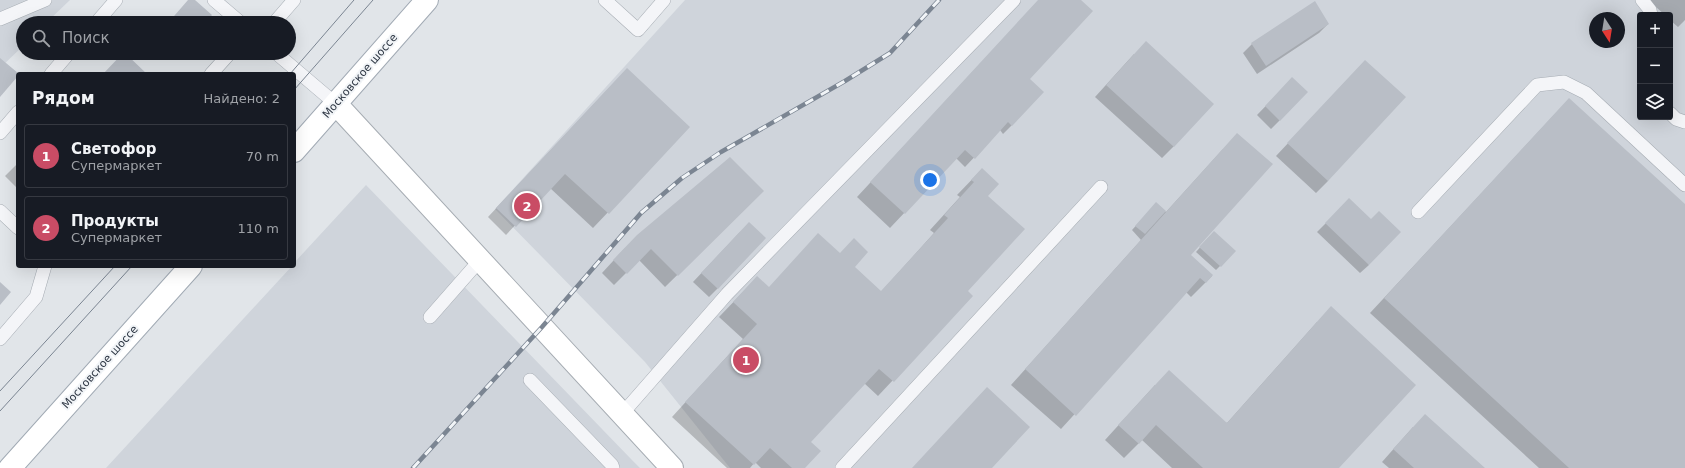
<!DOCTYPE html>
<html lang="ru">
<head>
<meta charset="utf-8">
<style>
  :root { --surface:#171b24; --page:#20242c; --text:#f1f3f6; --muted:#9ea1a6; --line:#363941; --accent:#c94c65 }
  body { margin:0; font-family:"DejaVu Sans",sans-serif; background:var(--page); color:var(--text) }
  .controls { position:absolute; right:12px; top:12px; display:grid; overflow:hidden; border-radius:4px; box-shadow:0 4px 16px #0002 }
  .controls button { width:36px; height:36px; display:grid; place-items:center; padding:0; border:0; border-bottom:1px solid var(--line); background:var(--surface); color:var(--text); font:20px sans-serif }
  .compass { position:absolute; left:1589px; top:12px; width:36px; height:36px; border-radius:50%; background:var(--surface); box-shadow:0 4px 16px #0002; rotate:168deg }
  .you { position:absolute; left:930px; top:180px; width:14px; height:14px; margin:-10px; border:3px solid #fff; border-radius:50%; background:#1a73e8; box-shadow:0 0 0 6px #1a73e833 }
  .badge { display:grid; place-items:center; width:26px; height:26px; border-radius:50%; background:var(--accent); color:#fff; font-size:13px; font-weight:700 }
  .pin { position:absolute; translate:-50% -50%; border:2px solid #fff; box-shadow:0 1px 4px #0006 }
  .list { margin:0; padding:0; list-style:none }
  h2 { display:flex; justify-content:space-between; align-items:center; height:52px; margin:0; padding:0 16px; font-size:17px }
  h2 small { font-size:13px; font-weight:400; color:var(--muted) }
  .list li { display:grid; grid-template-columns:26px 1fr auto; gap:12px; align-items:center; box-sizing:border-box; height:64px; margin:0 8px 8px; padding:0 8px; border:1px solid var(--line); border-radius:4px }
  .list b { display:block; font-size:15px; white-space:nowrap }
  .list p { margin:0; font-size:13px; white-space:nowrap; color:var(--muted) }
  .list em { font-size:13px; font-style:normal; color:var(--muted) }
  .icon { flex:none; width:22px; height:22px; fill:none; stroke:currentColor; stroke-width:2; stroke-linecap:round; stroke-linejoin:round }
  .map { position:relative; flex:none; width:1685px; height:468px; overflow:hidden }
  .search { position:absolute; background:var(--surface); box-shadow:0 4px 16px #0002; left:16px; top:16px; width:280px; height:44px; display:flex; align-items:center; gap:10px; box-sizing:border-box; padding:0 14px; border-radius:22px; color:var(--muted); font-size:15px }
  .panel { position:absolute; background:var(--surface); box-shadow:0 4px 16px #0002; left:16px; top:72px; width:280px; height:196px; border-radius:4px }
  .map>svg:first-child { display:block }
  .built { fill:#cfd4db; fill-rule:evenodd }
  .shadow { fill:#0003 }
  .building { fill:#b9bec6 }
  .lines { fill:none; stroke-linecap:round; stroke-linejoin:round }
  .lane-casing { stroke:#a6acb3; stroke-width:14 }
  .secondary-casing { stroke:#a6acb3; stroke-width:24 }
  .primary-casing { stroke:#a1aab4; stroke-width:24 }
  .lane { stroke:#f4f5f8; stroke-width:13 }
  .secondary { stroke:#fff; stroke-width:22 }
  .primary { stroke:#fff; stroke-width:22 }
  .tram { stroke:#7b8592; stroke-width:1 }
  .rail-casing { stroke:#7b8592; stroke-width:4.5 }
  .rail { stroke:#f1f4f7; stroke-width:3; stroke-dasharray:9; stroke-linecap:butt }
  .labels { text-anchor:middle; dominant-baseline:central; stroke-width:4; stroke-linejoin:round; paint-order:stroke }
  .street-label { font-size:11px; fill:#2a3340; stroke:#f1f4f7 }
</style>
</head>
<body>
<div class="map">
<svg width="1685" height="468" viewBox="0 0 1685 468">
  <rect width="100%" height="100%" fill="#e1e5e9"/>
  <path class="built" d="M0,0H70L46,23H23V46L0,68Z
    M685,0H1685V468H730L645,362L495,209ZM1640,15H1670V117H1640ZM1595,18H1619V42H1595Z
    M366,185L631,459L640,468H106L292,266H294V263Z"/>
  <path class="shadow" d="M1039,0H1080L1029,79L1012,125L1003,134L1000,130L965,167L956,158L890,228L857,197Z
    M1648,0H1685V20L1678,27L1670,20V15H1665Z
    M1314,3L1328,24L1319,33L1257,74L1243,53L1252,44Z
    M1134,54L1174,146L1162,158L1095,97Z
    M1365,61L1328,181L1316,193L1276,156Z
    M1292,79L1280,120L1271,129L1257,115Z
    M613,84L689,127L593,228L550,188L506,235L488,217Z
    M1555,114L1685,206V468H1539L1370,313Z
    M1223,149L1190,255L1212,276L1191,297L1186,292L1061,429L1011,385L1141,240L1132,230L1152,208L1156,203L1166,212Z
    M18,163V189L5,176Z
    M982,169L987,196L967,291L972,296L878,396L864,383L810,442L803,468H761L755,462L750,468H727L672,417L743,339L719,317L743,292L769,288L854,267L881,292L934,233L930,230L960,197L957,195Z
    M763,191L665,287L639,260L614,285L602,273L625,248Z
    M1349,200L1369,265L1360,273L1317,232Z
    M740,232L718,288L709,297L693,282Z
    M1210,236L1235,251L1216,270L1196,252Z
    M1317,322L1338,468H1172L1142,440L1124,458L1105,440L1155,385L1227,423Z
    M1413,427L1483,468H1389L1382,462Z"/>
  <path class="building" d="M188,0H195L212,15L205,23H168Z
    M1038,0H1081L1093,11L1030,79L1044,92L1012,126L1008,122L975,159L965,150L905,214L870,182Z
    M1315,1L1329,24L1266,66L1251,43Z
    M1146,41L1214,104L1174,147L1106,85Z
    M123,53H125L147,74H103Z
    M0,58L18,73V76L0,97Z
    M1365,60L1406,97L1328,181L1287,143Z
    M627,68L690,127L609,214L565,174L516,227L496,208Z
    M1292,77L1308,92L1280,121L1265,106Z
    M1569,98L1685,204V468H1569L1384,298Z
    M1237,133L1273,164L1191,255L1213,275L1206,283L1200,278L1076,416L1025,369Z
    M730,157L764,191L678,276L651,249L627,274L613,260L637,235Z
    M982,168L999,184L988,196L1025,229L968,291L973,296L894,382L879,369L811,442L821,451L805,468H792L770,448L754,465L685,402L757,324L733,302L757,276L769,287L818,233L840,253L854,238L868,252L855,267L881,291L948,218L944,215L974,182L971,180Z
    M1349,198L1371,219L1379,211L1401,232L1369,265L1325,223Z
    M1156,202L1166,211L1145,234L1135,226Z
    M749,222L766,238L718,289L701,273Z
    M1214,231L1236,251L1221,267L1199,247Z
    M0,282L11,292L0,305Z
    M1331,306L1416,385L1339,468H1203L1156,425L1139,444L1118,425L1169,370L1227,423Z
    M987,387L1030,427L992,468H912Z
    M1425,414L1485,468H1414L1393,449Z"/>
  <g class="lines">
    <g class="lane-casing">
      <path id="lane" d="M214,0L241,23
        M605,0L638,30L664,0
        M1642,0L1650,10L1651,15
        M0,19L45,0
        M96,23L116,0
        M274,23L294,0
        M276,53L336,104
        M51,74L69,53
        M211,74L230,53
        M1670,113L1676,119L1685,122
        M0,133L18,112
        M0,211L18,228
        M1418,212L1537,85L1564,82L1586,93L1685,185
        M430,317L480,260
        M0,339L36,297L45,266
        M530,380L612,465L613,468
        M622,414L727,294L1014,0
        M842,468L1101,187"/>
    </g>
    <g class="secondary-casing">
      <path id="secondary" d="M336,104L672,468"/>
    </g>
    <g class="primary-casing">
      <path id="primary" d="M294,151L427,0
        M10,468L191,266"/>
    </g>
    <use href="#lane" class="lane"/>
    <use href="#secondary" class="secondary"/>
    <use href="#primary" class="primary"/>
    <path class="tram" d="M290,74L354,0
      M294,90L373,0
      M0,391L115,266
      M0,411L132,266"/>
    <g class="rail-casing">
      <path id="rail" d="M413,468L542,327L641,213L682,178L721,152L845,81L890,53L939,0"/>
    </g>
    <use href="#rail" class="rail"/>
  </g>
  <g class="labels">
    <g class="street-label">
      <text transform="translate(360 76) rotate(-49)">Московское шоссе</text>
      <text transform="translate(100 367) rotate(-48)">Московское шоссе</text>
    </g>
  </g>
</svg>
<div class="controls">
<button>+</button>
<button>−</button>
<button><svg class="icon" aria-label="layers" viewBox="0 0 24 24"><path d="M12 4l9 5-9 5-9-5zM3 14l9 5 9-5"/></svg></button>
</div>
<svg class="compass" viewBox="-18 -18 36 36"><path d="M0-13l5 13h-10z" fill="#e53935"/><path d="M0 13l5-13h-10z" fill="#9ea1a6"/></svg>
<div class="you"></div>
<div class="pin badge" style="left:746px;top:360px">1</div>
<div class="pin badge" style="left:527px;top:206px">2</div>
<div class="search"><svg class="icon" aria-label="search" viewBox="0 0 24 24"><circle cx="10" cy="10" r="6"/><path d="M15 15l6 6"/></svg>Поиск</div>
<section class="panel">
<h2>Рядом<small>Найдено: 2</small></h2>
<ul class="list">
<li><span class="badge">1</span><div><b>Светофор</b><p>Супермаркет</p></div><em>70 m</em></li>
<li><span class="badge">2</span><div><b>Продукты</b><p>Супермаркет</p></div><em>110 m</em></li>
</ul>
</section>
</div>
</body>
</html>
